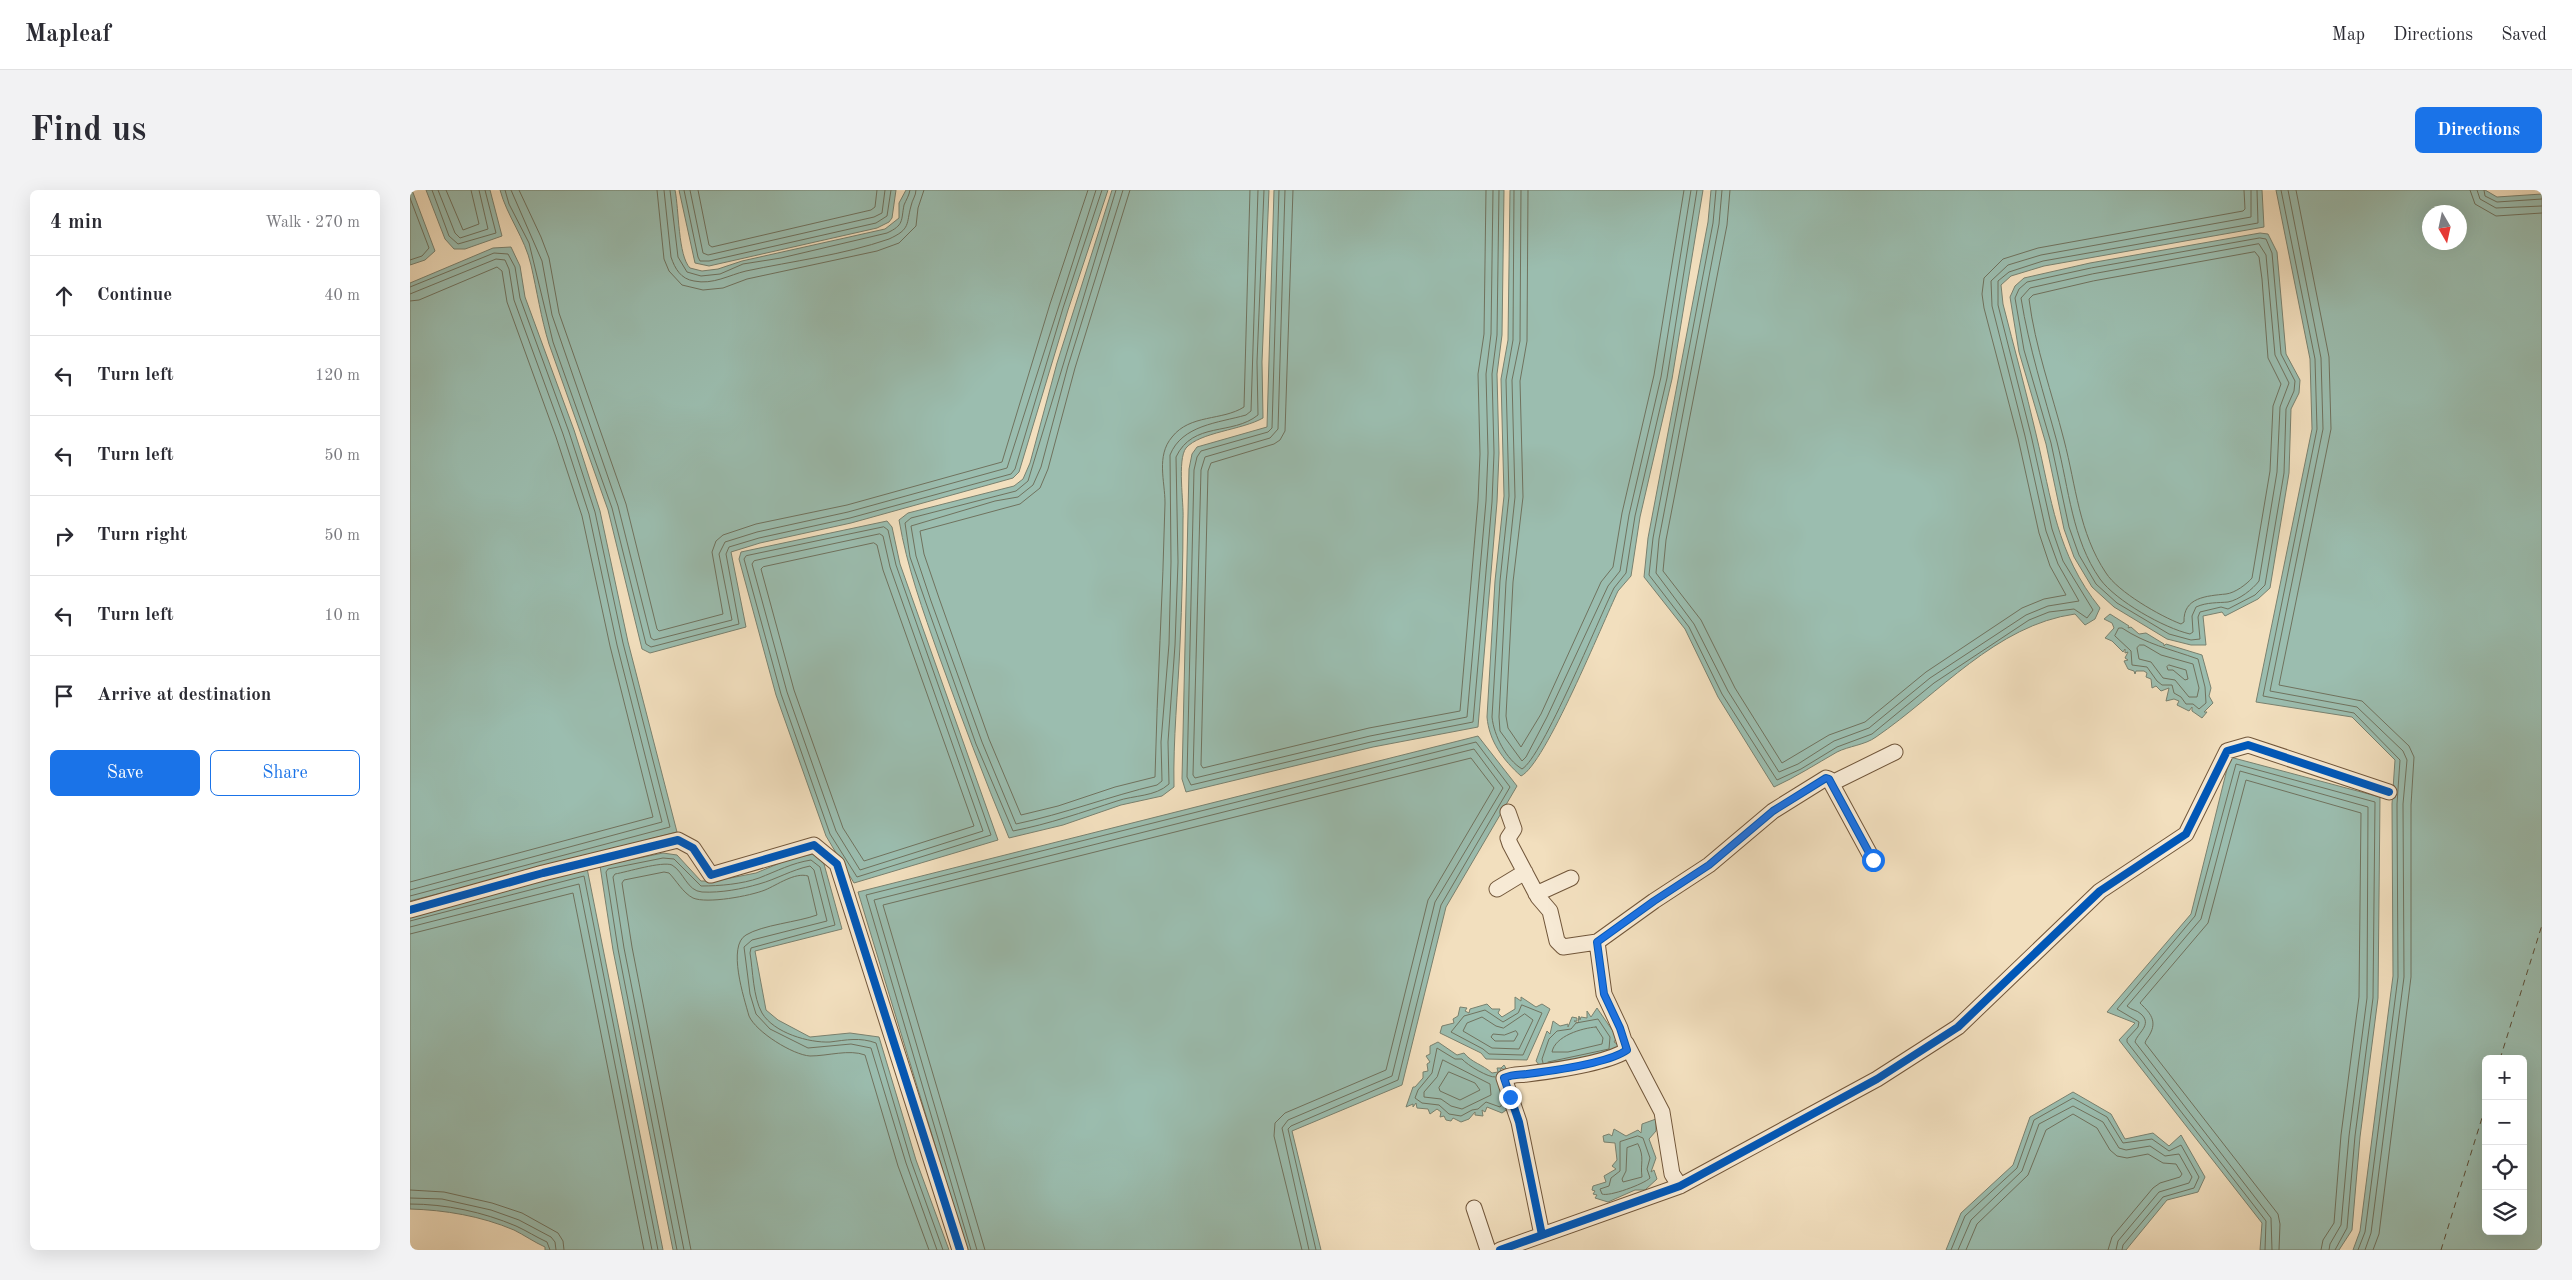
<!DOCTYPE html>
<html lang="en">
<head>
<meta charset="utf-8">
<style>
  :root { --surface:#fff; --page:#f2f2f3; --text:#2b2b33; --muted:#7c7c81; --line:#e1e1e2; --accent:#1a73e8 }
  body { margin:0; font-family:"Old Standard TT",serif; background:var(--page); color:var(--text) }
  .controls { position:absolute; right:15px; bottom:15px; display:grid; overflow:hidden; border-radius:8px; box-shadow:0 5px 20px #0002 }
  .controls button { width:45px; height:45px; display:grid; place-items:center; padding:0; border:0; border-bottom:1px solid var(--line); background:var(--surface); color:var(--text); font:25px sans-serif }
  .compass { position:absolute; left:2012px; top:15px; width:45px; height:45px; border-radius:50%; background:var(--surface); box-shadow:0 5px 20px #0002; rotate:171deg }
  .stop { position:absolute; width:15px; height:15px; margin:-11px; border:4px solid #1a73e8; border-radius:50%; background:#fff }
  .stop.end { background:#1a73e8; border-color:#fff; box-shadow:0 1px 5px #0008 }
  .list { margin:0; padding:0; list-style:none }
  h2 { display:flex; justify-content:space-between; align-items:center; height:65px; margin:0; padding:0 20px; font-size:21px }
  h2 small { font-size:16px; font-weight:400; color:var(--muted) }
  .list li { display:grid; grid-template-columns:32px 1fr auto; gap:15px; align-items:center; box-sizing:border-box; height:80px; padding:0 20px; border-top:1px solid var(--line) }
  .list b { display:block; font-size:19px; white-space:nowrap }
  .list em { font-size:16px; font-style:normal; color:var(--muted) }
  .actions { display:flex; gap:10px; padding:15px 20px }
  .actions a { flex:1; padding:11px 0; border:1px solid var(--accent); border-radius:8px; text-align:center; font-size:18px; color:var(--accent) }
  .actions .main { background:var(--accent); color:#fff }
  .icon { flex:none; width:28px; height:28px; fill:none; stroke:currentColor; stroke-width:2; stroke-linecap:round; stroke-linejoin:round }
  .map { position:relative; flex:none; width:2132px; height:1060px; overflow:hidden; border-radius:8px }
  header { display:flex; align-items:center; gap:30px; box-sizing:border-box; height:70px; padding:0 25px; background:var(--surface); border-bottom:1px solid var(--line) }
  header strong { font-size:24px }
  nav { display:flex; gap:28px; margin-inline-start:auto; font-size:18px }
  .intro { display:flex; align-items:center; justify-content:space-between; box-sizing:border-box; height:120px; padding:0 30px }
  h1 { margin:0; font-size:35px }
  .button { padding:12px 22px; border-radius:8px; background:var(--accent); color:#fff; font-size:18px; font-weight:700 }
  main { display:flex; gap:30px; padding:0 30px }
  aside { flex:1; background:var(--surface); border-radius:8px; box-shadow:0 5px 20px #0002 }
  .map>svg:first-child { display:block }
  .water { fill:#9bbdaf; stroke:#79816f; fill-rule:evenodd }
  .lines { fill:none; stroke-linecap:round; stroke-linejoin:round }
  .shore { stroke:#70725e; stroke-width:1 }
  .ferry { stroke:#5b4d36; stroke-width:1; stroke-dasharray:6 5; stroke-linecap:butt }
  .minor-casing { stroke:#71563a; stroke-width:17 }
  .minor { stroke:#f7ead5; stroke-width:15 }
  .cycleway-casing { stroke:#f7ead5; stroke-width:11 }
  .cycleway { stroke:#0057b8; stroke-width:8 }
  .route { stroke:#1a73e8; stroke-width:6 }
</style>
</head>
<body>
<header>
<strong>Mapleaf</strong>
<nav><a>Map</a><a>Directions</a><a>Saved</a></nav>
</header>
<div class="intro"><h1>Find us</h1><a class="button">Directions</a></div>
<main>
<aside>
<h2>4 min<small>Walk · 270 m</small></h2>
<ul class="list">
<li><svg class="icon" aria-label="ahead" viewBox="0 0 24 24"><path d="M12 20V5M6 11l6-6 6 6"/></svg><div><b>Continue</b></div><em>40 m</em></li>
<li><svg class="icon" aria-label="left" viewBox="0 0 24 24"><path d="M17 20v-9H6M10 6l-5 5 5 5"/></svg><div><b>Turn left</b></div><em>120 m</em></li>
<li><svg class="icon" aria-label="left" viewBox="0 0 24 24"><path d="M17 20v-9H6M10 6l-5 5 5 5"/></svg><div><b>Turn left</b></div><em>50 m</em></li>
<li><svg class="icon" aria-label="right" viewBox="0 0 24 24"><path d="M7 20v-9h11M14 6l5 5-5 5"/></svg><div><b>Turn right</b></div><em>50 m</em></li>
<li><svg class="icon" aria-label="left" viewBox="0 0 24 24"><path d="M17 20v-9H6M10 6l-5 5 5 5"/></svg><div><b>Turn left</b></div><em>10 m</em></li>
<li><svg class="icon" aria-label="arrive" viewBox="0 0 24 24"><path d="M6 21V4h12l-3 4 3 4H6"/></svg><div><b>Arrive at destination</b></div></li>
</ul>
<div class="actions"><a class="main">Save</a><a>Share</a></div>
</aside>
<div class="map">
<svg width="2132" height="1060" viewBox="0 0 2132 1060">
  <rect width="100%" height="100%" fill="#f2dfbe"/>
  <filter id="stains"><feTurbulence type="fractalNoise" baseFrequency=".004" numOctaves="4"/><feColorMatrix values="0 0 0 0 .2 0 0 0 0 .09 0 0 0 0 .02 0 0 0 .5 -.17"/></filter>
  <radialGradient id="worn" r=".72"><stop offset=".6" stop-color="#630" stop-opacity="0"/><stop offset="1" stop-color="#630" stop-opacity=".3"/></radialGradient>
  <path class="water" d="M0,0H2L25,61L15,70L0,75Z
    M16,0H80L92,46L55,59H44L35,49Z
    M90,0H265C269,19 268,66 280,78L292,81L308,79L332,71L475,39L489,28V13L496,0H698L658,120L609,282L603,288L441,333L350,353L321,362L336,437L240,463L232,459L198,320L139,154C131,128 127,101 121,75C115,48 97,26 90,0Z
    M269,0H486L482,28L479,32L467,38L299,76L285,73Z
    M702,0H859L852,172L853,228C832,240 790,242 776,258C767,270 774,313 773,329C773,370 772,412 770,454C768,502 763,549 764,597L752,606L711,615L653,635L599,648C574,588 551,527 529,466C513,421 497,377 489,330L498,323L604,296L613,289L620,273L647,173Z
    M864,0H1094L1092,145L1087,184L1089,263L1087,312L1068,537L963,557L776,602L772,589L779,279L782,264L787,257L857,237Z
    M1100,0H1293L1262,189L1230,327L1221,386L1208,401C1193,432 1135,575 1111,586C1093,570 1079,551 1077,527L1085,391L1094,306L1091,189L1098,150Z
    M1301,0H1852L1854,37L1634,76L1601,86L1591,95L1593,114C1604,157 1616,201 1626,244C1642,310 1646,363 1690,418L1685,429L1675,435L1665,424C1586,435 1529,504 1466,547C1455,555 1439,556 1427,562C1406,574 1386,587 1364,597L1308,507L1275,439L1234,387L1238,348L1298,32Z
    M1866,0H2075L2087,7L2132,4V1060H1943L1950,1041L1983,786L1982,614L1985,570L1942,527L1846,512L1902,239L1900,169ZM2020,22H2050V52H2020ZM2076,869H2113V1041H2076Z
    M1850,43L1858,44L1867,62L1876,164L1890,190L1889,203L1881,219L1879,283L1860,398L1848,409L1815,426L1812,422L1793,426L1796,455H1781L1757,449L1704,417L1682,397L1664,367L1654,339L1636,254L1609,162L1600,107L1605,96L1614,88L1680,73Z
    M101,57L110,76L115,107L164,240L190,321L218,452L267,642L0,711V93L83,58Z
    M477,331L482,337L490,374L588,650L444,693L416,646L366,505L329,369L331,362Z
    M1700,424L1719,436L1718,438L1721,437L1729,444L1736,443L1754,454V456L1756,454L1792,465L1801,498L1799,506L1803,513L1794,522H1797L1792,528L1782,521V517L1779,521L1767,515L1769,511L1764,509L1756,511L1759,498L1751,501L1746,496L1742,498L1741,489L1736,487L1737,483L1734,481H1726L1725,484L1724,481L1718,479L1714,471L1718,470L1715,468L1718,462L1715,463V459L1713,462L1702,451L1695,448L1704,438L1702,433L1694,429Z
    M1068,546L1107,596L1036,717L992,895L882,941L911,1060H557L448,702Z
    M1820,567L1970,607L1968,808L1950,947L1942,1040L1929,1060H1850L1852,1033L1709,850L1725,833L1697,822L1781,724Z
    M253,663L267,665L291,691H305L346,683L382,668L404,664L414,674L432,739L345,761L356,820L368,830L400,847L440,843L469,847L506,970L539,1060H263L203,760L190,676Z
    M177,678L253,1060H135V1057C124,1052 114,1045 104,1040C71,1026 35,1020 0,1019V726Z
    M1105,807L1111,811V807L1126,817L1132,814L1140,819L1117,870L1076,869L1071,863L1030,843L1032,836L1044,833L1043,829L1048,826L1050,817L1057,818L1055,821L1059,823L1060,819L1077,814L1082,819H1090L1088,823L1092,827L1105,819Z
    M1187,818L1207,847L1204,852L1210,856L1202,863L1133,880L1126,871L1137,841L1140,844L1143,831L1150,836L1158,834V837L1162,827L1167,828V831H1164L1168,833L1169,826L1170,830L1171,827L1177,828V821L1181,827Z
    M1028,852L1047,865L1054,863C1062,873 1072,874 1082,883L1088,882L1087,878H1091L1090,886L1095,880L1091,878L1094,875L1097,880L1099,918L1092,923L1077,917L1075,922L1072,920L1073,926L1065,925V922L1059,929L1051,932L1043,928L1041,931L1036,930L1034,926L1030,927L1031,922L1027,919L1020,924L1018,919L1007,918L1006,913L1003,917V914L996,917L1003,897H1005L1013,888V882L1018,881L1017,874L1020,872L1016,866L1020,864V856Z
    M1663,902L1701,924L1715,949L1743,943L1759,956L1771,945L1795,987L1788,1002L1757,1010L1716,1060H1536L1551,1023L1603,975L1620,927Z
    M1246,929V941L1239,949L1246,968L1241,982L1244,980L1247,989L1235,1000H1225L1198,1012L1185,1008L1187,1005L1183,1004L1185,1001L1182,1000L1183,996L1196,992L1194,986L1206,979L1202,976L1207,970L1205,953L1194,952L1193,946L1199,944L1202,946L1204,939L1216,946L1228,940L1231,943L1232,934Z"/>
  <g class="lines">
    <path class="shore" d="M22,0L39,46L48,54L86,43L75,0
      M28,0L45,43L50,48L78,39L69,0
      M36,0L53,40L69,34L61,0
      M95,0L99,14L119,53L143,152L202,318L236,454L241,457L329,434L316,364L319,357L349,348L440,328L601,284L605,279L653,118L692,0
      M101,0L132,71L142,125L208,316L241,448L244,450L322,430L309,364L315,352L347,342L438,322L597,278L686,0
      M109,0L131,47L139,68L149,123L216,314L247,439L249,441L313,424L302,362L306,351L313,345L346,334L437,315L592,272L640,114L678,0
      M247,0L254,69L259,81L272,95L293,100L313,98L337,89L467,61L489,53L506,36L508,18L514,0
      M254,0L261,67C265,79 271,89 284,91C303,95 319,85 336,81C383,71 433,65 479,49C501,39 496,34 501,16C502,10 506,6 506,0
      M260,0L268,67L277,82L291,86L310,84L333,74L371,68L477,43C494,35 491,31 494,15C496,10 499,6 500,0
      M274,0L288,67L290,71H299L466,33L477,26L481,0
      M280,0L293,63L298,65L464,27L472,23L475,0
      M288,0L299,55L302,57L461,20L465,17L467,0
      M706,0L618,291L606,301L501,328L495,333L500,367L516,413L566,554L603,641C639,634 673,622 707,611C724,605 745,607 759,594L758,552L765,455L768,372L766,267C783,231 822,246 848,225L847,172L854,0
      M713,0L658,176L631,277L623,295L608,307L585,311L501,336L506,366L521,411L572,552L606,634C654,624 700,606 747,595L752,591L751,552L759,454L761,372L760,265C772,235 808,233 836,225L841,221L848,0
      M720,0L665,178L638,279L630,298L610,314L510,341L514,364L529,408L579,549L611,625L648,616L705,597L745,587C747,496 753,405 755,313C755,291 746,266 762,247C780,224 812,231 834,217L840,0
      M869,0L862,238L858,242L791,261L787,267L784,280L777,587L781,595L961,552L1063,532L1082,312L1084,263L1082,184L1087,145L1089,0
      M875,0L868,239L860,248L795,267L791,280L783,585L785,588L960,546L1057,527L1076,311L1078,263L1076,184L1081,144L1083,0
      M883,0L875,241L870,250L864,254L801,273L798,281L791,575L793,578L959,538L1050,521L1068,311L1070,264L1068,184L1074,144L1076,0
      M1104,0L1103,150L1096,190L1099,306L1090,391L1082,527C1084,546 1096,569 1112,579C1132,568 1189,428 1204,398L1216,383L1225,326L1257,188L1287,0
      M1111,0L1110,151L1102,190L1105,307L1096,392L1089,527L1090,541L1112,571L1116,567L1137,527L1198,396L1210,381L1219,325L1251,187L1281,0
      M1118,0L1117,151L1110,191L1113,307L1103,392L1096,526L1098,538L1111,557L1131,524L1191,392L1203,377L1212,323L1244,185L1274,0
      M1306,0L1303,33L1243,348L1239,385L1279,437L1312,504L1367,590L1391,579L1427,557L1462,544L1524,493L1619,430L1639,422L1664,419L1677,428L1683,420L1653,371L1642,339L1621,245L1588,115V91L1599,82L1633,71L1848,33L1847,0
      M1312,0L1309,34L1249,349L1246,383L1284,434L1318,501L1369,582L1388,574L1424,551L1459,538L1520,488L1616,425L1638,416L1669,411L1648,374L1636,341L1615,246L1582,116L1581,91L1598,75L1631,65L1841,27V0
      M1320,0L1317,35L1256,350L1253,381L1291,430L1325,498L1372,573L1419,545L1455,532L1516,482L1612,418L1634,409L1656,405L1640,376L1629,343L1608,248L1574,118L1572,104L1574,88L1593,69L1628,58L1833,21L1835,19L1834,0
      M1871,0L1905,169L1907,239L1853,506L1944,523L1990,570L1987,614L1988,787L1955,1042L1948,1060
      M1878,0L1911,168L1913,239L1860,501L1947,517L1993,561L1997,570L1993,614L1994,787L1961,1043L1955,1060
      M1886,0L1919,167L1921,239L1869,495L1952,511L1999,556L2004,567L2001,615V787L1969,1044L1963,1060
      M2060,0L2065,14L2086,26L2132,23
      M2067,0L2070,9L2086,18L2132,16
      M2074,0L2075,6L2087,12L2132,9
      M0,8L19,58L12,66L0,70
      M1850,48L1856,49L1862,63L1871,164L1885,191L1884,201L1876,219L1874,283L1855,395L1845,405L1818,419L1811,417L1790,422L1788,427L1790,449L1781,450L1759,444L1707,413L1686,394L1669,365L1659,337L1641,253L1614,160L1605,108L1609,99L1617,92L1681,78Z
      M1849,54L1856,65L1865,165L1879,193L1870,217L1867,282L1849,391C1843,399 1829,410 1818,412C1808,413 1797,412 1786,417L1782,426L1783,442L1780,444C1754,438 1706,411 1690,389C1662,349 1659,299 1647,252C1634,204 1619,158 1611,108L1620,98L1682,84Z
      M1845,62L1849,67L1852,89L1858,168L1871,194L1863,216L1860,281L1842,388C1837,394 1825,403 1816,404C1797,406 1773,407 1774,432L1771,434C1750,426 1708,402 1696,383C1669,343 1666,296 1654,250C1642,203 1625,157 1619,109L1623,105L1683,91Z
      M0,97L84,63L98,64L105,77L110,108L159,242L185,322L213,453L260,637L0,706
      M0,104L86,69L95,70L99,79L104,110L153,244L179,324L207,455L252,632L0,700
      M0,111L9,110L87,77L92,81L97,112L146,247L172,326L200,456L243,627L0,692
      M474,337L478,340L486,375L581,645L447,687L420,644L371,504L334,369L336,366Z
      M470,344L473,346L480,377L573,641L450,680L426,641L377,502L342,374L344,371Z
      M464,353L467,355L473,380L564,636L454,671L433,638L384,500L351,379L353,377Z
      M1709,438H1712C1736,454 1760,459 1788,469L1795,497L1796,513L1789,519L1783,514H1776L1771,507L1764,503L1762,495H1752L1747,491L1737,477L1722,475L1721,461L1705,446Z
      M1730,455H1734L1751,465L1783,474L1789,498L1787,507H1779L1765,490L1753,488L1741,472L1729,469L1727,458Z
      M1759,475L1776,480L1778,489L1775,490L1763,480H1758L1757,477Z
      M0,731L174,686L248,1060
      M0,737L169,694L242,1060
      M0,744L163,703L234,1060
      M1112,815L1132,823L1113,865L1079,864L1073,859L1041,842L1054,826L1075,820L1093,832L1108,823Z
      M1115,824L1123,830L1109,859L1082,858L1053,841L1057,833L1072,827L1086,836L1093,838Z
      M1186,837L1193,848L1192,854L1158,862H1142C1145,846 1172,838 1186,837Z
      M1106,841L1108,844L1104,851H1085L1081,847L1083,844L1094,845Z
      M1033,870L1080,894L1081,905L1052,919L1041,916L1031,909L1014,907V902L1027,887Z
      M1133,873L1132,869L1139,849L1147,841L1161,839L1166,833L1188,829L1200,847L1199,859L1138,872
      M1039,882L1065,893L1070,900L1050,910L1030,901L1029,898Z
      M1085,887C1079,888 1057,875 1052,869H1045L1027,858L1022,883L1008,900L1005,908L1012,913L1029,915L1039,924L1051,926L1062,920L1068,919L1076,912L1090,917L1093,913
      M1228,946L1233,948L1240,968L1237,979L1240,988C1234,994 1199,1007 1192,1004L1190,999L1199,996L1201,988L1210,981V952Z
      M1228,954C1235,968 1230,973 1232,987L1213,992L1212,989L1216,981L1217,958Z
      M0,1000L34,1002L82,1013L112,1023L148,1043L153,1051L154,1060
      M0,1008L32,1009L81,1020L109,1030L141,1047L145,1052L146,1060
      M0,1014C36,1014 73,1022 106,1036C117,1041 126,1047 137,1052L140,1060
      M267,1060L208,759L196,682L198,679L253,668L264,669L291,696C310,696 332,694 349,688C367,681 382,673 401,670L410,677L425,735L341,758L340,763C343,781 343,807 352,823C364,843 399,853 420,852C436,850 450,847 466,853L501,971L533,1060
      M274,1060L214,758L203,687L205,684C217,682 252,671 262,675C274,682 277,701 292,702C311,703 332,699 349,694C367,689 381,680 400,676L404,680L417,731L342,750L334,757L340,804L346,824L360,839L398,858L441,854L461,858L496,973L527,1060
      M281,1060L222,757L212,693L214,690L254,682L259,683C266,690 273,703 283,708C297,714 340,706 355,700C367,695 385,682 398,686L407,725C388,732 352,735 336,745C317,756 334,808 339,826C346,842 383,865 400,866C418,866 439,859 455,865L488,976L519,1060
      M561,1060L456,705L1066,552L1100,597L1031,715L988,890L881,936L878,939L906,1060
      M567,1060L464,710L1064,559L1093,598L1025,712L982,886L878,930L872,938L899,1060
      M575,1060L473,715L1061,568L1084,598L1018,710L976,880L875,923L865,933L864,946L892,1060
      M1541,1060L1555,1026L1607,978L1624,930L1663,908L1697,927L1713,953L1742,949L1759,961L1771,955L1789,987L1784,998L1753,1007L1713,1055L1712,1060
      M1548,1060L1561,1030L1612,981L1629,934L1663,916L1693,932L1709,958L1716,960L1740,956L1755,966L1769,964L1782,987L1779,993L1749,1002L1708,1051L1706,1060
      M1556,1060L1567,1034L1618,985L1636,940L1663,924L1687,938L1700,960L1707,966L1717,968L1738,964L1753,973L1766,974L1772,984L1770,987L1750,993L1743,998L1702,1047L1698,1060
      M1855,1060L1856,1031L1717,852V849L1728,837L1729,832L1707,819L1785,726L1826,574L1965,612L1963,808L1945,946L1937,1038L1925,1060
      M1862,1060L1861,1028L1725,852C1727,843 1743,835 1731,824C1727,820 1721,820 1717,816L1791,729L1830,581L1958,617L1957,808L1939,946L1931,1035L1920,1054L1919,1060
      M1869,1060L1870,1034L1868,1024L1735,853C1736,849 1739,847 1741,842C1747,829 1738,821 1730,813L1798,733L1836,590L1951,623L1949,807L1931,945L1924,1033L1913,1050L1911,1060"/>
    <path class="ferry" d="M2090,869L2132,735
      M2031,1060L2076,915"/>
    <g class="minor-casing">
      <path id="minor" d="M1422,593L1485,562
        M1098,622L1104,639L1098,648L1100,654L1128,707L1140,721L1147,751L1153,757L1187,752
        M1087,699L1115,682
        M1126,704L1161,688
        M0,720L133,683L268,650L283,658L301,685L404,655L427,674L550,1060
        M1216,853L1252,922L1262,984L1270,996
        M1064,1018L1078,1060
        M1132,1045L1109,932L1094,888C1103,884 1109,885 1117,884C1141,881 1199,873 1217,860L1210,838L1194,804L1187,752L1244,711L1299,675L1363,621L1416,588L1419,589L1463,670
        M1090,1060L1270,996L1467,889L1548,837L1690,701L1776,644L1817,561L1838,555L1979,602"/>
    </g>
    <use href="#minor" class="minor"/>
    <g class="cycleway-casing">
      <path id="cycleway" d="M0,720L133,683L268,650L283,658L301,685L404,655L427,674L550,1060
        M1132,1045L1109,932L1094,888C1103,884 1109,885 1117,884C1141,881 1199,873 1217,860L1210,838L1194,804L1187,752L1244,711L1299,675L1363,621L1416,588L1419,589L1463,670
        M1090,1060L1270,996L1467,889L1548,837L1690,701L1776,644L1817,561L1838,555L1979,602"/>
    </g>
    <use href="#cycleway" class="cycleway"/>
  </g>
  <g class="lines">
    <path class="route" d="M1100,907L1094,888C1103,884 1109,885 1117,884C1141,881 1199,873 1217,860L1210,838L1194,804L1187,752L1244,711L1299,675L1363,621L1416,588L1419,589L1463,670"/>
  </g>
  <rect width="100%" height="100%" filter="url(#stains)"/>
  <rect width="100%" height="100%" fill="url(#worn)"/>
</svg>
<div class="controls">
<button>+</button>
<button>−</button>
<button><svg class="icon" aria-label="locate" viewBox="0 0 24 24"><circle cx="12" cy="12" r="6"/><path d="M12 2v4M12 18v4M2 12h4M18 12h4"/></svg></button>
<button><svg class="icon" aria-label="layers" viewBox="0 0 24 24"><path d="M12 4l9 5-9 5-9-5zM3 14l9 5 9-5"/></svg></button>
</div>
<svg class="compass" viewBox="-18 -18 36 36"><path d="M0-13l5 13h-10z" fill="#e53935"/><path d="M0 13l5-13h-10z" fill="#7c7c81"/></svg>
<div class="stop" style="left:1463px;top:670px"></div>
<div class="stop end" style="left:1100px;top:907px"></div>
</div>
</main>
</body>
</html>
